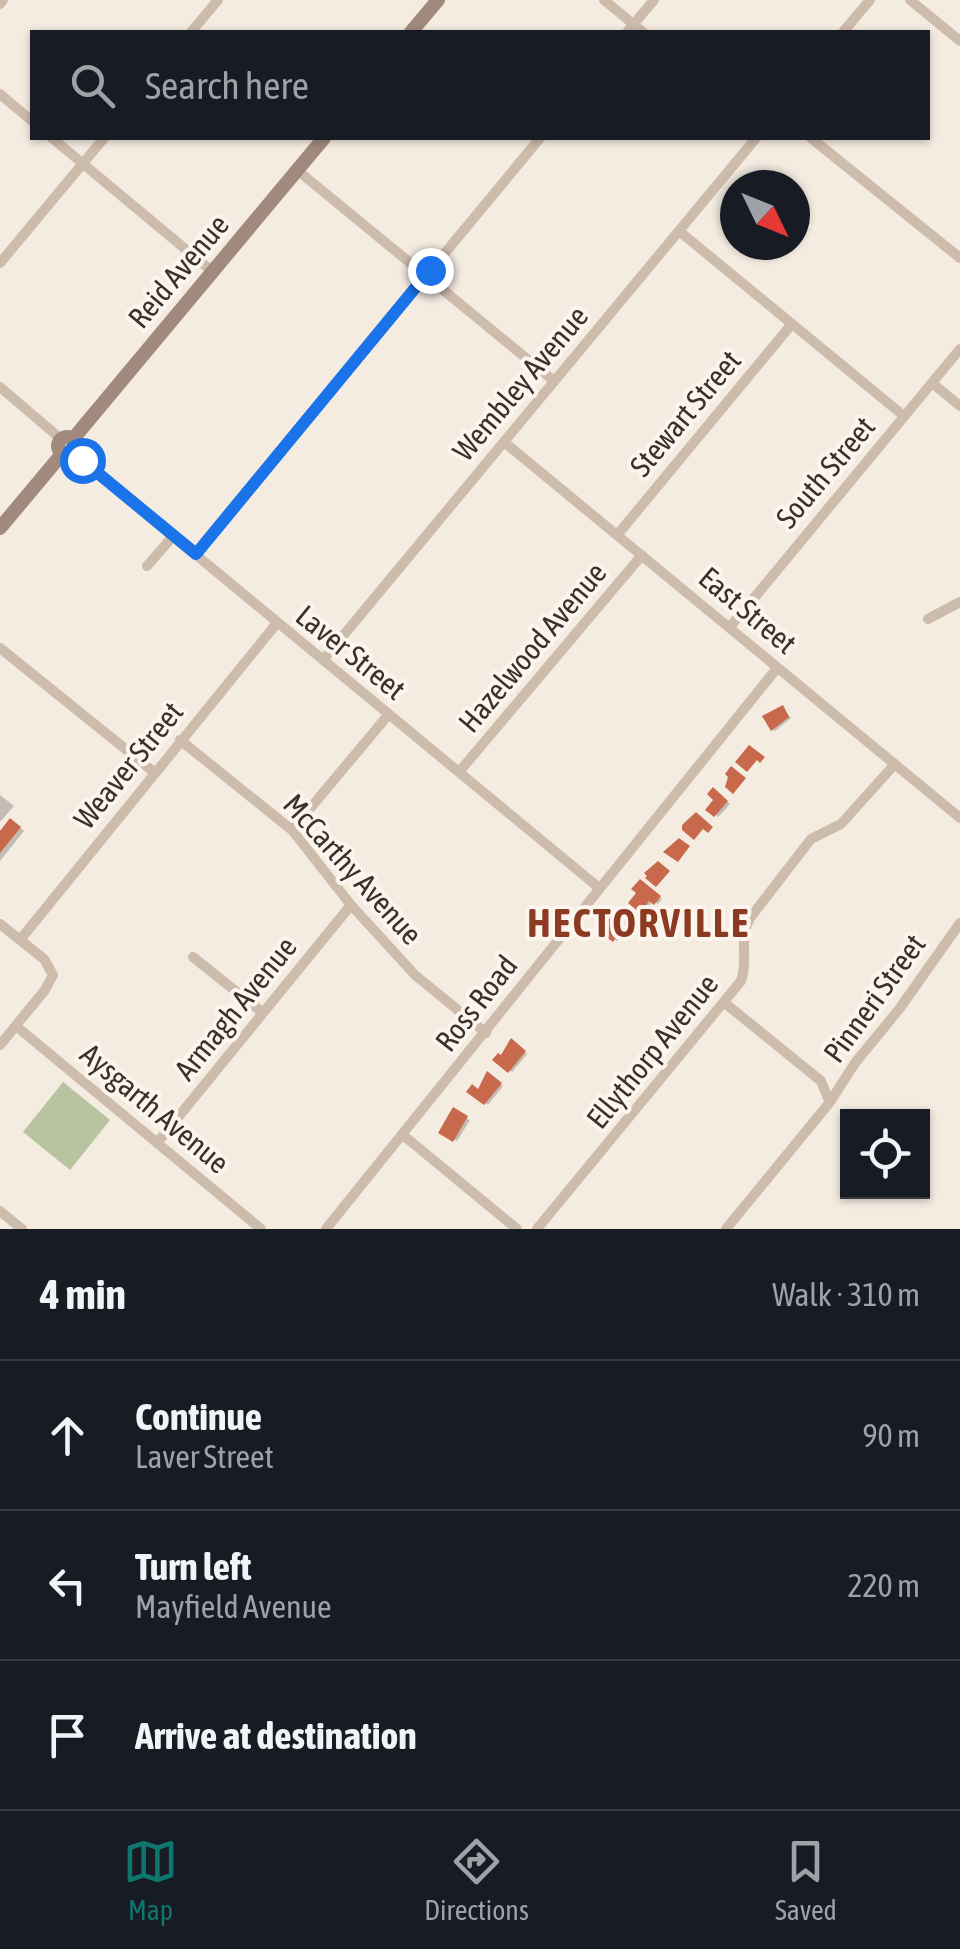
<!DOCTYPE html>
<html lang="en">
<head>
<meta charset="utf-8">
<style>
  :root { --surface:#171b24; --page:#20242c; --text:#f1f3f6; --muted:#9ea1a6; --line:#363941; --accent:#0f766e }
  body { margin:0; font-family:"Asap Condensed",sans-serif; background:var(--page); color:var(--text) }
  .controls { position:absolute; right:30px; bottom:30px; display:grid; overflow:hidden; border-radius:0px; box-shadow:0 2px 8px #0004 }
  .controls button { width:90px; height:90px; display:grid; place-items:center; padding:0; border:0; border-bottom:2px solid var(--line); background:var(--surface); color:var(--text); font:50px sans-serif }
  .compass { position:absolute; left:720px; top:170px; width:90px; height:90px; border-radius:50%; background:var(--surface); box-shadow:0 2px 8px #0004; rotate:133deg }
  .stop { position:absolute; width:30px; height:30px; margin:-22px; border:8px solid #1a73e8; border-radius:50%; background:#fff }
  .stop.end { background:#1a73e8; border-color:#fff; box-shadow:0 2px 10px #0008 }
  .list { margin:0; padding:0; list-style:none }
  h2 { display:flex; justify-content:space-between; align-items:center; height:130px; margin:0; padding:0 40px; font-size:42px }
  h2 small { font-size:32px; font-weight:400; color:var(--muted) }
  .list li { display:grid; grid-template-columns:65px 1fr auto; gap:30px; align-items:center; box-sizing:border-box; height:150px; padding:0 40px; border-top:2px solid var(--line) }
  .list b { display:block; font-size:38px; white-space:nowrap }
  .list p { margin:0; font-size:32px; white-space:nowrap; color:var(--muted) }
  .list em { font-size:32px; font-style:normal; color:var(--muted) }
  .icon { flex:none; width:55px; height:55px; fill:none; stroke:currentColor; stroke-width:2; stroke-linecap:round; stroke-linejoin:round }
  .map { position:relative; flex:none; width:960px; height:1229px; overflow:hidden }
  .search { position:absolute; background:var(--surface); box-shadow:0 2px 8px #0004; left:30px; right:30px; top:30px; height:110px; display:flex; align-items:center; gap:25px; box-sizing:border-box; padding:0 35px; border-radius:0px; color:var(--muted); font-size:38px }
  .sheet { height:580px; background:var(--surface) }
  nav { display:flex; justify-content:space-around; align-items:center; box-sizing:border-box; height:140px; border-top:2px solid var(--line); background:var(--surface); font-size:28px; color:var(--muted) }
  nav a { display:grid; justify-items:center; gap:5px }
  nav .on { color:var(--accent) }
  .map>svg:first-child { display:block }
  .green { fill:#b8c4a0 }
  .shadow { fill:#0003 }
  .building { fill:#c8694b }
  .lines { fill:none; stroke-linecap:round; stroke-linejoin:round }
  .street { stroke:#cdbbac; stroke-width:10 }
  .secondary { stroke:#a18a7d; stroke-width:14 }
  .route { stroke:#1a73e8; stroke-width:12 }
  .labels { text-anchor:middle; dominant-baseline:central; stroke-width:8; stroke-linejoin:round; paint-order:stroke }
  .street-label { font-size:30px; fill:#3b302b; stroke:#fbf5ee }
  .district-label { font-size:40px; font-weight:bold; letter-spacing:2.5px; fill:#8c3b22; stroke:#fbf5ee }
</style>
</head>
<body>
<div class="map">
<svg width="960" height="1229" viewBox="0 0 960 1229">
  <rect width="100%" height="100%" fill="#f4ebe1"/>
  <path class="green" d="M63,1082L110,1120L70,1170L23,1132Z"/>
  <path class="shadow" d="M783,708L791,718L775,731L772,729Z
    M714,790L730,804L718,817L709,809L717,800Z
    M0,795L14,806L0,822Z
    M16,824L24,831L0,861V835Z
    M640,882L662,899L658,904L653,901L644,912L632,903L640,893Z
    M616,911L631,922L617,941L602,930Z
    M512,1041L527,1054L512,1072L496,1060L502,1058Z
    M488,1074L503,1086L488,1105L470,1091L479,1092Z
    M454,1111L470,1120L457,1141L441,1132Z"/>
  <path class="building" d="M783,705L789,717L771,731L762,716Z
    M749,745L765,757L760,763L757,760L747,772L735,762Z
    M731,766L746,778L733,794L725,787L728,777L725,774Z
    M713,787L728,801L714,817L705,810L713,800L707,794Z
    M696,812L713,827L708,833L703,829L694,840L682,830V825Z
    M10,818L21,827L0,853V831Z
    M679,838L690,846L678,862L663,852Z
    M658,861L670,871L656,887L645,878L647,876L644,873Z
    M640,879L661,896L654,905L649,901L640,913L628,903L636,893L631,889Z
    M616,908L630,919L613,942L598,931Z
    M511,1038L526,1051L508,1073L492,1060L498,1053L501,1055Z
    M487,1071L502,1083L484,1105L466,1092L472,1084L478,1089Z
    M453,1107L468,1116L453,1142L438,1133Z"/>
  <g class="lines">
    <path class="street" d="M604,0L643,32
      M910,0L960,41
      M0,4L3,0
      M191,32L218,0
      M627,32L654,0
      M843,32L870,0
      M0,94L32,121
      M52,138L213,272
      M811,138L960,258
      M297,170L554,381
      M679,231L904,416
      M0,263L104,138
      M932,383L960,406
      M0,387L61,439
      M504,442L960,818
      M74,454L598,887
      M618,534L791,325
      M196,554L540,138
      M147,566L174,535
      M928,619L960,602
      M730,627L960,349
      M0,648L154,772
      M323,660L756,138
      M180,740L292,830L351,905L415,975L486,1033
      M459,772L642,555
      M292,830L389,714
      M0,924L44,959L53,975L45,990L0,1045
      M20,940L277,623
      M193,957L263,1013
      M726,1004L821,1081L829,1101
      M16,1026L261,1229
      M403,1135L517,1229
      M157,1143L351,905
      M0,1211L22,1229
      M326,1229L777,668
      M537,1229L741,981C749,959 738,939 750,918L811,839L841,824L895,764
      M726,1229L830,1102L855,1063L900,1008L960,923"/>
    <path class="secondary" d="M411,32L438,0
      M58 446a9 9 0 1 1 18 0a9 9 0 1 1-18 0Z
      M73,439L324,138
      M0,528L62,454"/>
  </g>
  <g class="lines">
    <path class="route" d="M82,460L196,554L430,270"/>
  </g>
  <g class="labels">
    <g class="street-label">
      <text transform="translate(178 271) rotate(-50)">Reid Avenue</text>
      <text transform="translate(520 383) rotate(-50)">Wembley Avenue</text>
      <text transform="translate(685 413) rotate(-50)">Stewart Street</text>
      <text transform="translate(825 472) rotate(-50)">South Street</text>
      <text transform="translate(748 610) rotate(40)">East Street</text>
      <text transform="translate(532 647) rotate(-50)">Hazelwood Avenue</text>
      <text transform="translate(351 652) rotate(39)">Laver Street</text>
      <text transform="translate(128 765) rotate(-51)">Weaver Street</text>
      <text transform="translate(353 869) rotate(48)">McCarthy Avenue</text>
      <text transform="translate(874 998) rotate(-54)">Pinneri Street</text>
      <text transform="translate(476 1003) rotate(-52)">Ross Road</text>
      <text transform="translate(235 1008) rotate(-51)">Armagh Avenue</text>
      <text transform="translate(652 1051) rotate(-51)">Ellythorp Avenue</text>
      <text transform="translate(155 1108) rotate(40)">Aysgarth Avenue</text>
    </g>
    <g class="district-label">
      <text x="639" y="922">HECTORVILLE</text>
    </g>
  </g>
</svg>
<div class="controls">
<button><svg class="icon" aria-label="locate" viewBox="0 0 24 24"><circle cx="12" cy="12" r="6"/><path d="M12 2v4M12 18v4M2 12h4M18 12h4"/></svg></button>
</div>
<svg class="compass" viewBox="-18 -18 36 36"><path d="M0-13l5 13h-10z" fill="#e53935"/><path d="M0 13l5-13h-10z" fill="#9ea1a6"/></svg>
<div class="stop" style="left:82px;top:460px"></div>
<div class="stop end" style="left:430px;top:270px"></div>
<div class="search"><svg class="icon" aria-label="search" viewBox="0 0 24 24"><circle cx="10" cy="10" r="6"/><path d="M15 15l6 6"/></svg>Search here</div>
</div>
<section class="sheet">
<h2>4 min<small>Walk · 310 m</small></h2>
<ul class="list">
<li><svg class="icon" aria-label="ahead" viewBox="0 0 24 24"><path d="M12 20V5M6 11l6-6 6 6"/></svg><div><b>Continue</b><p>Laver Street</p></div><em>90 m</em></li>
<li><svg class="icon" aria-label="left" viewBox="0 0 24 24"><path d="M17 20v-9H6M10 6l-5 5 5 5"/></svg><div><b>Turn left</b><p>Mayfield Avenue</p></div><em>220 m</em></li>
<li><svg class="icon" aria-label="arrive" viewBox="0 0 24 24"><path d="M6 21V4h12l-3 4 3 4H6"/></svg><div><b>Arrive at destination</b></div></li>
</ul>
</section>
<nav>
<a class="on"><svg class="icon" aria-label="map" viewBox="0 0 24 24"><path d="M3 6l6-2 6 2 6-2v14l-6 2-6-2-6 2zM9 4v14M15 6v14"/></svg>Map</a>
<a><svg class="icon" aria-label="directions" viewBox="0 0 24 24"><path d="M12 3l9 9-9 9-9-9zM9 14v-3h6M13 9l2 2-2 2"/></svg>Directions</a>
<a><svg class="icon" aria-label="saved" viewBox="0 0 24 24"><path d="M7 4h10v16l-5-4-5 4z"/></svg>Saved</a>
</nav>
</body>
</html>
